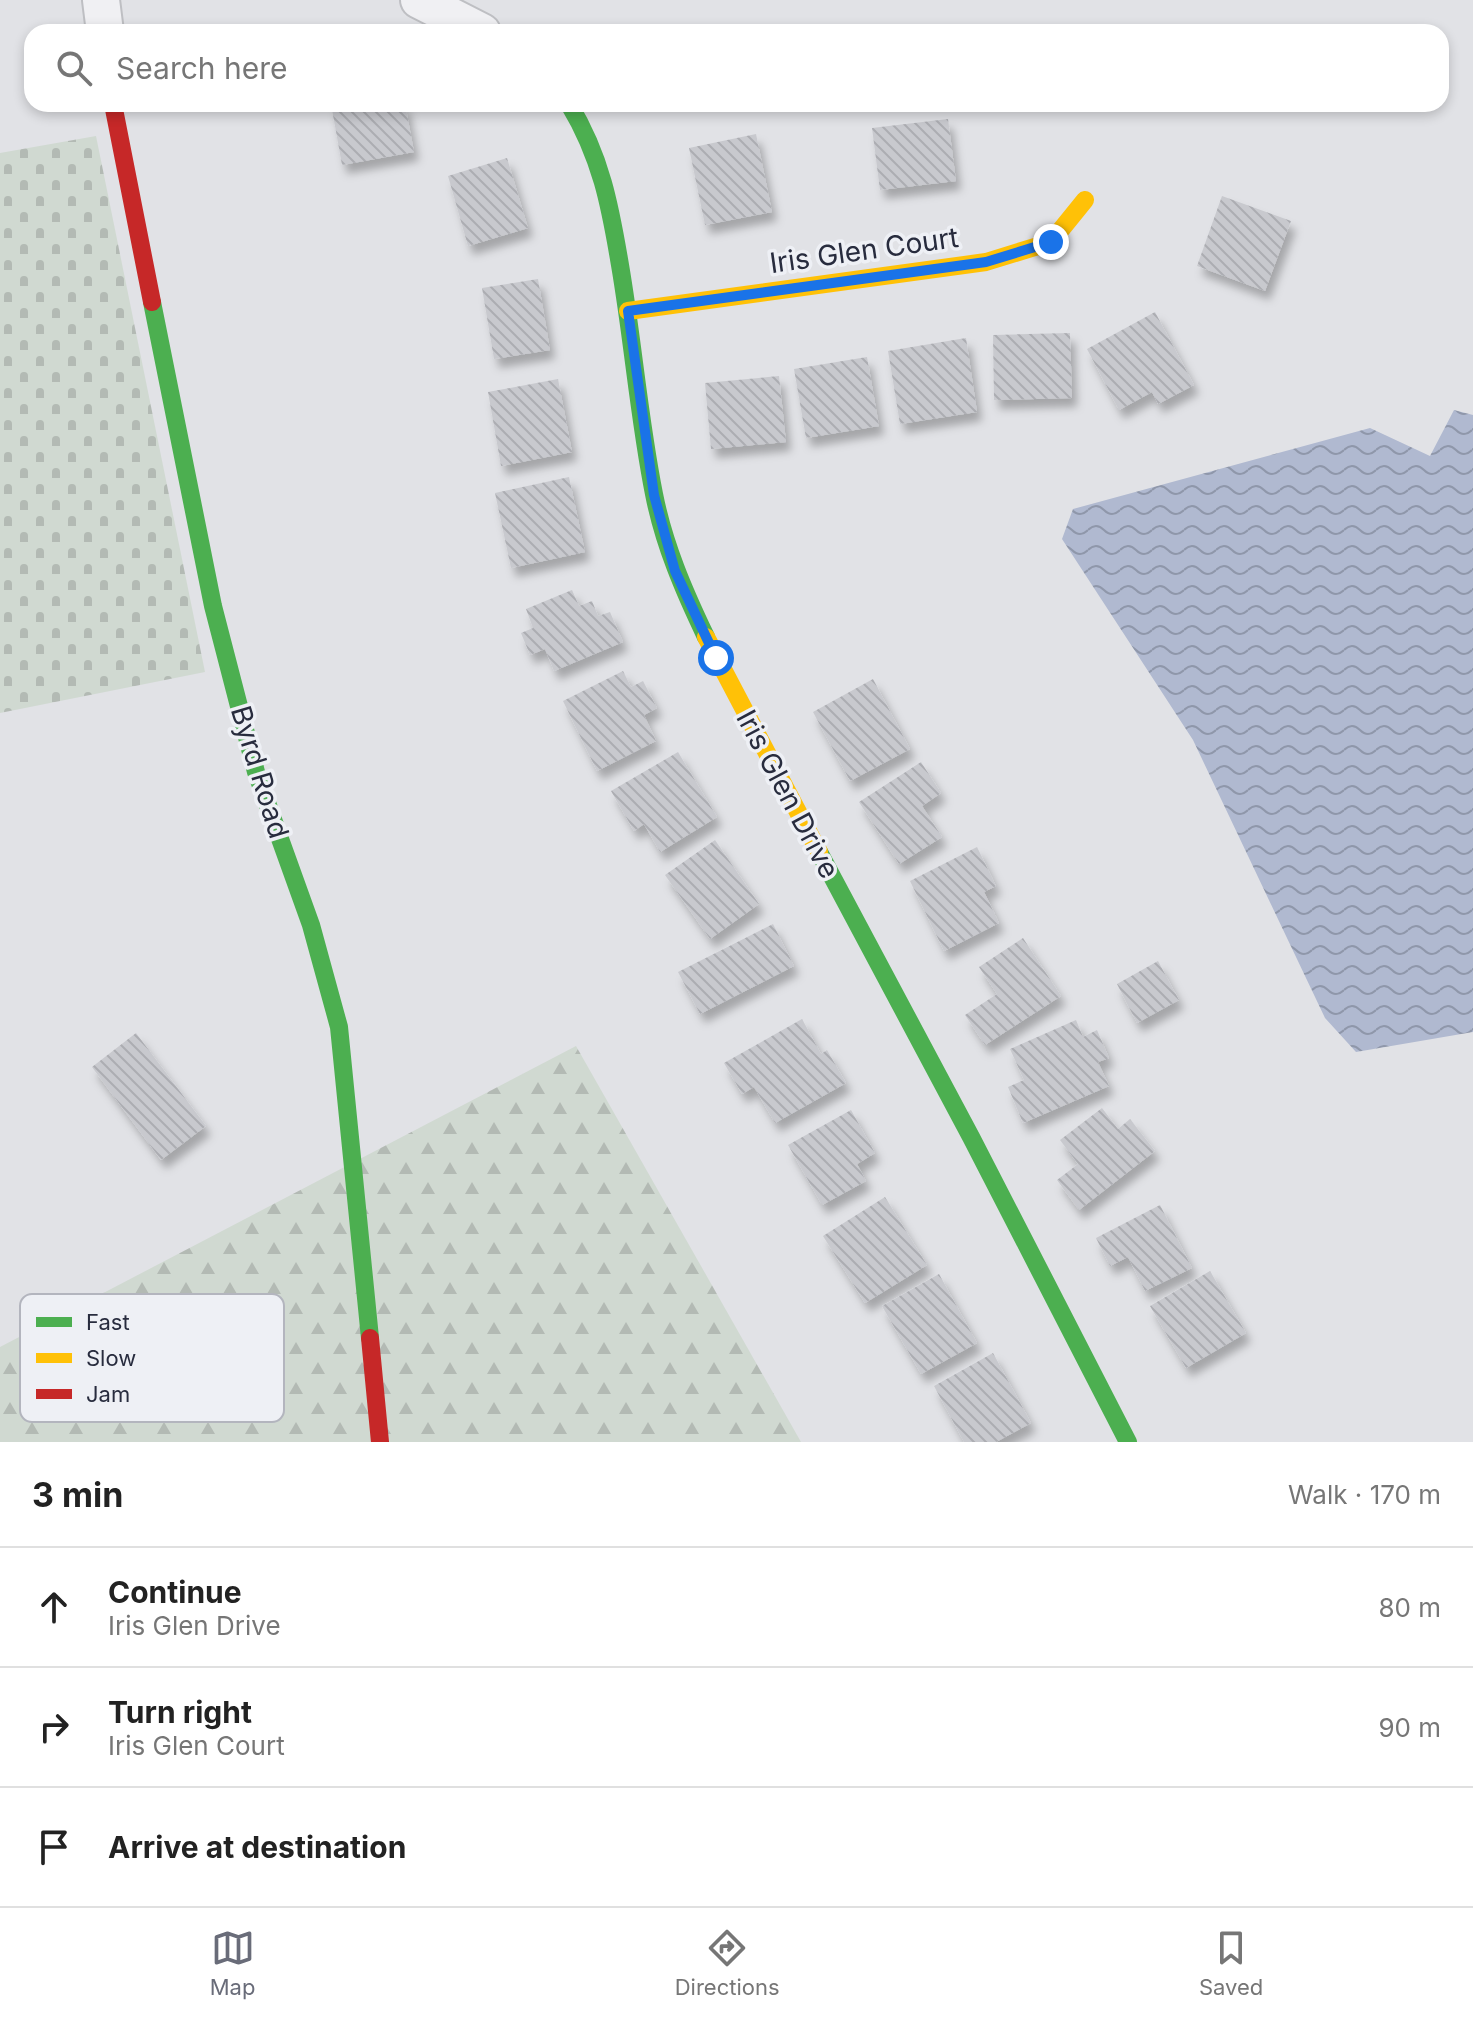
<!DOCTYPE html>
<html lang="en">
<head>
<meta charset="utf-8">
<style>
  :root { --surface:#fff; --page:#f2f2f2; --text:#222; --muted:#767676; --line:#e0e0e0; --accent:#696c79 }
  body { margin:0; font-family:Inter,sans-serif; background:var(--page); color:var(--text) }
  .stop { position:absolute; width:24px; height:24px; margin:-18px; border:6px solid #1a73e8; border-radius:50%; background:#fff }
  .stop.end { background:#1a73e8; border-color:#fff; box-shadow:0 2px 8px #0008 }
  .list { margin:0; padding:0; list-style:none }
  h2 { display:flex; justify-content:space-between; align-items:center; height:104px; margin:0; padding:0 32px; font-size:34px }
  h2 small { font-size:26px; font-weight:400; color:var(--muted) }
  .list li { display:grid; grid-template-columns:52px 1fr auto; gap:24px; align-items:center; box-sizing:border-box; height:120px; padding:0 32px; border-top:2px solid var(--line) }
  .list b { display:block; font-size:30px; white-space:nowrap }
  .list p { margin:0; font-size:26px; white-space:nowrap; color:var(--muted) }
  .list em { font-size:26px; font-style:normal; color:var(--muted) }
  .icon { flex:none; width:44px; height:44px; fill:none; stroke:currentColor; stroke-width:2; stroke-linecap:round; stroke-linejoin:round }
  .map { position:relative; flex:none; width:1473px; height:1442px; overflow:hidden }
  .search { position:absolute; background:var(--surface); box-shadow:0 4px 12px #0003; left:24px; right:24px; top:24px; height:88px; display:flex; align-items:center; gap:20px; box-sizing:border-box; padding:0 28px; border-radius:24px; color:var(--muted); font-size:30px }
  .sheet { height:464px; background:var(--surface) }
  nav { display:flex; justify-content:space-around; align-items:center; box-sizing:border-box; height:112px; border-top:2px solid var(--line); background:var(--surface); font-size:22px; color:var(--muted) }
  nav a { display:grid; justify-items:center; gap:4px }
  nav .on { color:var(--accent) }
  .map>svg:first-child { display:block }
  .forest { fill:url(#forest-firs) }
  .cemetery { fill:url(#cemetery-stones) }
  .water { fill:url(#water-waves) }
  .building { fill:url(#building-back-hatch); filter:url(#shadow) }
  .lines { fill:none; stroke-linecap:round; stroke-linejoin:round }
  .street-casing { stroke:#bebfc3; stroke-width:40 }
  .street { stroke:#f0f0f3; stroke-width:36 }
  .fast { stroke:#4caf50; stroke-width:18 }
  .slow { stroke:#ffc107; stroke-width:18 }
  .jam { stroke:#c62828; stroke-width:18 }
  .route { stroke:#1a73e8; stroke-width:10 }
  .labels { text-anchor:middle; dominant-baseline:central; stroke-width:7; stroke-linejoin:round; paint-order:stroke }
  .street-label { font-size:28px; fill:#282c3e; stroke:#eef0f5 }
  .key { fill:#eef0f5; stroke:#b3b5be; stroke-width:2 }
  .key-label { font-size:22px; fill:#282c3e }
</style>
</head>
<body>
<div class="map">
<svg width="1473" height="1442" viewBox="0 0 1473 1442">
  <defs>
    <pattern id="forest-firs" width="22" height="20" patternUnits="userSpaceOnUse" patternTransform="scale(2)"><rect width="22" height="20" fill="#d0d9d1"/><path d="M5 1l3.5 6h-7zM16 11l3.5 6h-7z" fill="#b3bab4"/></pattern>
    <pattern id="cemetery-stones" width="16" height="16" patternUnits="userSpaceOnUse" patternTransform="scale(2)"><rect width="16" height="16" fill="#d0d9d1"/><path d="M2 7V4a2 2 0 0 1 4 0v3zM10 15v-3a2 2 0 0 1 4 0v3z" fill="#b3bab4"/></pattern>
    <pattern id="water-waves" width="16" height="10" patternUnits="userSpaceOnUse" patternTransform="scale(2)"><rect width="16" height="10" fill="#b0b9d0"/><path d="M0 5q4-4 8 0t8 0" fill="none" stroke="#8f97aa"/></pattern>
    <pattern id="building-back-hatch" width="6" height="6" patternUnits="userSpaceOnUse" patternTransform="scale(2)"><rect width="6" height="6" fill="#c8c9ce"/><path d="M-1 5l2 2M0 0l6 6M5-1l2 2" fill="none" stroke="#acadb2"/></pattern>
    <filter id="shadow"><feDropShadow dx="5" dy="9" stdDeviation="4" flood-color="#0004"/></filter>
  </defs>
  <rect width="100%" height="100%" fill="#e1e2e6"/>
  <path class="forest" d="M576,1046L801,1442H0V1347Z"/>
  <path class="cemetery" d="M96,136L205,672L0,713V153Z"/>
  <path class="water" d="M1454,410L1473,415V1032L1356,1052L1325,1018L1193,740L1062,539L1073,509L1370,428L1430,456Z"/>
  <path class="building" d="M294,24L295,32H254V30Z
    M331,104H405L414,152L342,165Z
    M948,119L956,181L880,190L872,128Z
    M756,134L772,212L705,225L689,148Z
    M507,158L528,228L468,246L448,176Z
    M1222,196L1291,221L1265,291L1197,266Z
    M538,279L550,350L494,359L482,288Z
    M1155,312L1194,385L1158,404L1152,392L1119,410L1087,349Z
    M1070,333L1072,398L994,400L993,335Z
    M966,338L977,412L900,424L888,351Z
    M867,357L879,426L806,438L794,369Z
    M779,376L786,442L711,449L705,383Z
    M558,379L572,452L501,466L488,392Z
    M569,477L585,552L511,568L495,493Z
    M572,590L579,606L592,601L598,616L610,612L623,642L554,671L545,649L530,655L521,633L533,628L526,609Z
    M623,671L631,687L643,681L657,708L644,715L656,741L597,771L563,701Z
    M873,679L910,749L850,781L813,712Z
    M678,752L717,817L660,852L644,824L634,831L611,791Z
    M921,762L941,793L922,806L942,837L899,864L859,802Z
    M715,840L759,904L710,939L665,875Z
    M977,847L996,886L984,892L999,923L944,951L910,881Z
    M773,924L794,966L700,1014L678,972Z
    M1023,938L1061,996L985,1045L965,1015L997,994L979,967Z
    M1158,961L1179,1000L1137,1023L1117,984Z
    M802,1019L821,1054L827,1050L846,1083L775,1123L754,1087L742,1094L724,1063Z
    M1076,1020L1083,1037L1097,1030L1109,1058L1098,1062L1109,1086L1023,1123L1008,1087L1024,1080L1010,1049Z
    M136,1033L206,1126L161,1160L92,1067Z
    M1102,1108L1118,1129L1130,1119L1155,1151L1079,1210L1057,1180L1078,1164L1060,1140Z
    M851,1110L875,1153L857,1164L866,1181L822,1205L788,1145Z
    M885,1197L927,1265L865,1303L823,1236Z
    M1160,1205L1192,1268L1145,1291L1128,1257L1110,1266L1096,1238Z
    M1210,1271L1246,1333L1186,1368L1150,1306Z
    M939,1274L977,1343L921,1374L882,1306Z
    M993,1353L1031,1423L996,1442H964L934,1386Z"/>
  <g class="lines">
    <g class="street-casing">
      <path id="street" d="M101,0L105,32
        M419,0L482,32"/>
    </g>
    <use href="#street" class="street"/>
    <path class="fast" d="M569,104C601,157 610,205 620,265C633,341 639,419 654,494C664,545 684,591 706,637
      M152,302L213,606L256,772L311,925L339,1027L370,1338
      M819,852L971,1137L1128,1442"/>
    <path class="slow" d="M628,311L986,262L1051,242L1085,200
      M706,637L819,852"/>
    <path class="jam" d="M113,104L152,302
      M370,1338L380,1442"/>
  </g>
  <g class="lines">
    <path class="route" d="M716,658L675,571L654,495L628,311L986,262L1051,242"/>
  </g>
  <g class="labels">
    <g class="street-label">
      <text transform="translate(864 250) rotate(-8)">Iris Glen Court</text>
      <text transform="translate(260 772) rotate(73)">Byrd Road</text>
      <text transform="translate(788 794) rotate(62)">Iris Glen Drive</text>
    </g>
  </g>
  <rect x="20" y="1294" width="264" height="128" rx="12" class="key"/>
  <rect x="36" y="1317" width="36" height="10" fill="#4caf50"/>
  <rect x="36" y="1353" width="36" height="10" fill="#ffc107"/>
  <rect x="36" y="1389" width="36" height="10" fill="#c62828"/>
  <g class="key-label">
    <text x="86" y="1330">Fast</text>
    <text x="86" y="1366">Slow</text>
    <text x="86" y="1402">Jam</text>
  </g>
</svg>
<div class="stop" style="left:716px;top:658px"></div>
<div class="stop end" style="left:1051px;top:242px"></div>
<div class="search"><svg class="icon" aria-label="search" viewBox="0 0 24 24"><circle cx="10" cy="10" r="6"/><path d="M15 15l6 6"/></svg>Search here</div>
</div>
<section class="sheet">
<h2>3 min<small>Walk · 170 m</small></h2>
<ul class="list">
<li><svg class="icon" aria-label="ahead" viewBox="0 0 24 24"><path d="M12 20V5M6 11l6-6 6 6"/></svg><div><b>Continue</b><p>Iris Glen Drive</p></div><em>80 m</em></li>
<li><svg class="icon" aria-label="right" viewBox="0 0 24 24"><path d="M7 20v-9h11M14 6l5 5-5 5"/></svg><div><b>Turn right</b><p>Iris Glen Court</p></div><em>90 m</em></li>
<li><svg class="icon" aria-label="arrive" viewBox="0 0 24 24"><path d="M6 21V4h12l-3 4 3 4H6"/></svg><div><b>Arrive at destination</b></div></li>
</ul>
</section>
<nav>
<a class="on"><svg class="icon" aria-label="map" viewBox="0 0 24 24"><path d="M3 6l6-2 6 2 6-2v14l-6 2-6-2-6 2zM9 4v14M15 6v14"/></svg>Map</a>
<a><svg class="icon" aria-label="directions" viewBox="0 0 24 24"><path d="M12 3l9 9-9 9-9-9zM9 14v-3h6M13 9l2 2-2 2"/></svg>Directions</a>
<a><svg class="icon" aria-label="saved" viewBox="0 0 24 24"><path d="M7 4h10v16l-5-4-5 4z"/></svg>Saved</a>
</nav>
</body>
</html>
